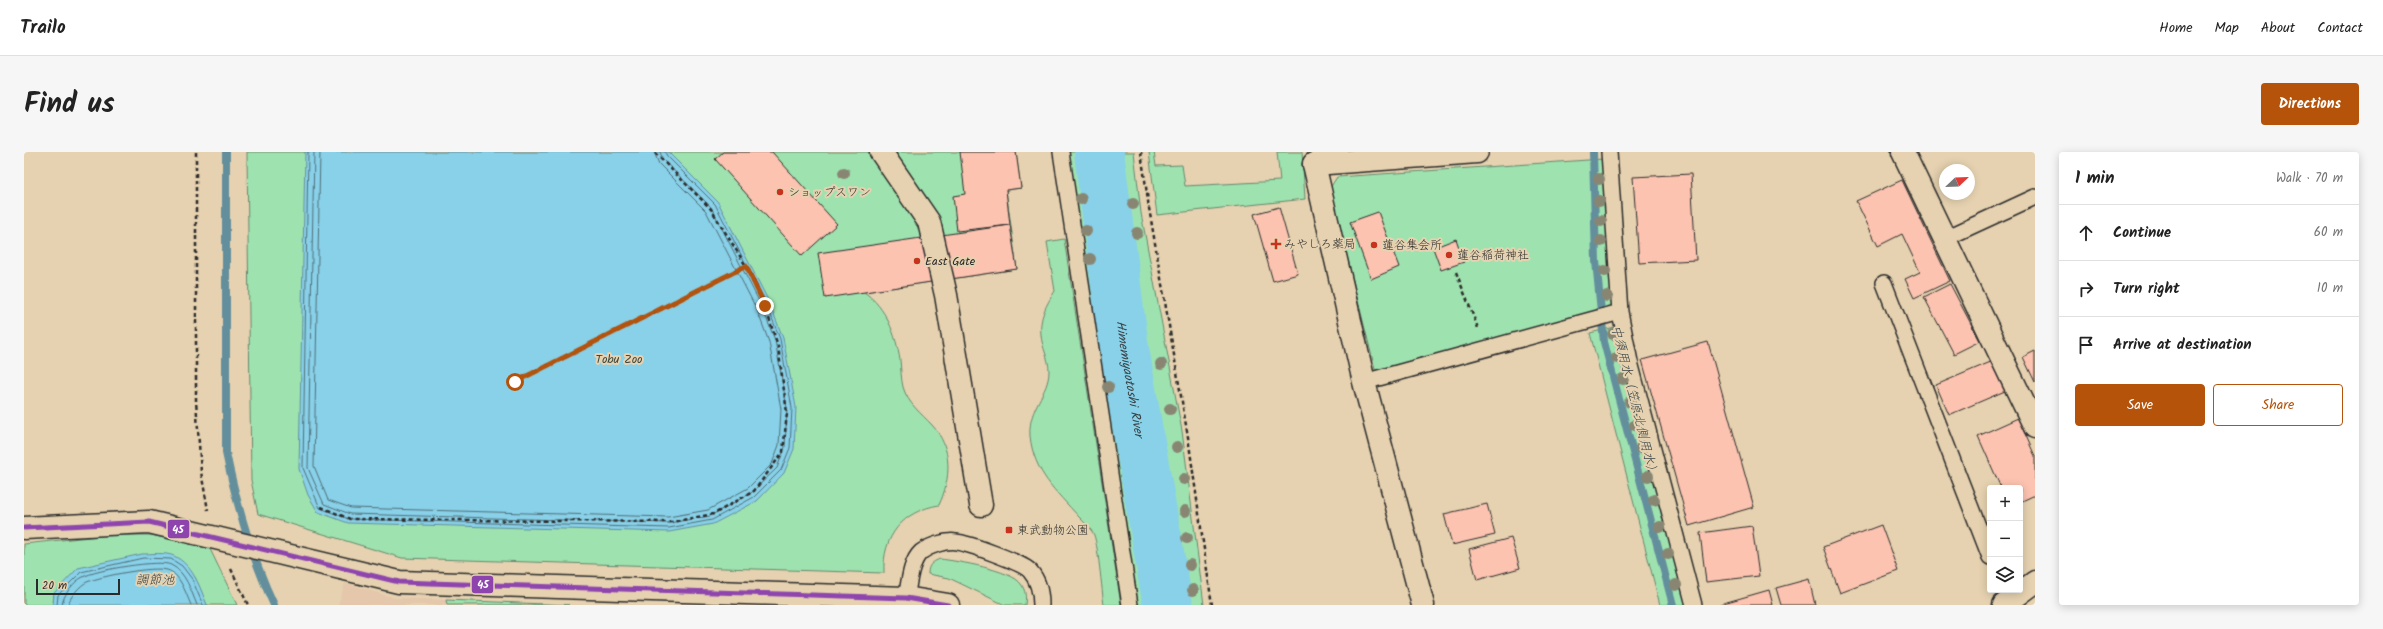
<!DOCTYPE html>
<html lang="en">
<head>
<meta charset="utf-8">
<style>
  :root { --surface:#fff; --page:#f6f6f6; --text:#222; --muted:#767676; --line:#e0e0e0; --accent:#b45309 }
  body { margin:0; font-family:Kalam,"Klee One",sans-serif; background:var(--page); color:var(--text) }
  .controls { position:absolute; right:12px; bottom:12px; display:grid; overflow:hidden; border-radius:4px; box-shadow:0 2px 10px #0003 }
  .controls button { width:36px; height:36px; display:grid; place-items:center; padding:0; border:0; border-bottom:1px solid var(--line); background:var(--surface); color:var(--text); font:20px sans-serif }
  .compass { position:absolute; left:1915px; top:12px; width:36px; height:36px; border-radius:50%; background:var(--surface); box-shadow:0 2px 10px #0003; rotate:67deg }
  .scale { position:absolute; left:12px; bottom:10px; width:84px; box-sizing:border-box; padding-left:4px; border:2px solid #2b2b2b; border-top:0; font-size:11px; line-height:14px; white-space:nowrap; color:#2b2b2b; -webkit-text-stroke:3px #e6d2b0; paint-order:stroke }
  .stop { position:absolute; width:12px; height:12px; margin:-9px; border:3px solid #b45309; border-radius:50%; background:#fff }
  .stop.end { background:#b45309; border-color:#fff; box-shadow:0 1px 4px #0008 }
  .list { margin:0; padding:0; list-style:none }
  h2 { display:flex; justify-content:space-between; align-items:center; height:52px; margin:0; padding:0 16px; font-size:17px }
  h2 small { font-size:13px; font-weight:400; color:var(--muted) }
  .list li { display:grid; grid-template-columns:26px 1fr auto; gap:12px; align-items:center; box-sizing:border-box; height:56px; padding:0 16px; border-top:1px solid var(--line) }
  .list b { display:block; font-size:15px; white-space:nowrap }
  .list em { font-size:13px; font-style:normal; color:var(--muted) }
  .actions { display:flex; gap:8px; padding:12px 16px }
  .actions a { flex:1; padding:9px 0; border:1px solid var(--accent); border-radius:4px; text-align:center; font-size:14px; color:var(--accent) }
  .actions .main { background:var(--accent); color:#fff }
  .icon { flex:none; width:22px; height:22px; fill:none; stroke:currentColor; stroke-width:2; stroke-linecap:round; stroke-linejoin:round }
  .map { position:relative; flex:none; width:2011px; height:453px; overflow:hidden; border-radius:4px }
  header { display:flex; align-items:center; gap:24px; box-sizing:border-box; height:56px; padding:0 20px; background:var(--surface); border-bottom:1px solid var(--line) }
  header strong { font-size:19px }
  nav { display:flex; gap:22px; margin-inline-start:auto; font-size:14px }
  .intro { display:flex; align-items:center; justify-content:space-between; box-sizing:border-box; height:96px; padding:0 24px }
  h1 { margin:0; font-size:28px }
  .button { padding:10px 18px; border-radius:4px; background:var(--accent); color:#fff; font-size:14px; font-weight:700 }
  main { display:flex; gap:24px; padding:0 24px }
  aside { flex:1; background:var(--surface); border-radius:4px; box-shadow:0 2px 10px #0003 }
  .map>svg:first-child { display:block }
  .built { fill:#e5c7ab }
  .green { fill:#9ee3af; stroke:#64876d }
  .water { fill:#88d1e9; stroke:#638f9d }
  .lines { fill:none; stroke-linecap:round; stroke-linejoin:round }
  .shore { stroke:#506d77; stroke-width:1 }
  .stream { stroke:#638f9d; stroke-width:8 }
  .river { stroke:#88d1e9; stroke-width:50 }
  .building { fill:#fcc3b0; stroke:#2b2b2b }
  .lane-casing { stroke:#2b2b2b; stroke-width:18 }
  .street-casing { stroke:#2b2b2b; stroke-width:25 }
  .secondary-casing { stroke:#2b2b2b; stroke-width:25 }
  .path { stroke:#2b2b2b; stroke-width:2.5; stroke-dasharray:4 3; stroke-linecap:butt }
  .lane { stroke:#e6d2b0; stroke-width:15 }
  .street { stroke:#e6d2b0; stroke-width:22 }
  .secondary { stroke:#e6d2b0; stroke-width:22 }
  .bus-1-casing { stroke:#e6d2b0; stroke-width:8 }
  .bus-1 { stroke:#8e44ad; stroke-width:5 }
  .tree { fill:#888672 }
  .route { stroke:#b45309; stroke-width:5 }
  .poi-dot { fill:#c8321e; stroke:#e6d2b0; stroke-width:1.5 }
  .labels { text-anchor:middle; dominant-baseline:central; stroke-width:4; stroke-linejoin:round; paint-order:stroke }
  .poi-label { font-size:12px; fill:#2b2b2b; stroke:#e6d2b0; text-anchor:start }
  .park-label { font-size:12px; fill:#3c473f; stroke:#e6d2b0 }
  .water-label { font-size:13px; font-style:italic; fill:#394448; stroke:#e6d2b0 }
  .line-badge { stroke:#e6d2b0; stroke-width:1.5 }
  .badge-label { font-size:11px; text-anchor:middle; font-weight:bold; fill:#fff }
</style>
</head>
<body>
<header>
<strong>Trailo</strong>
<nav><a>Home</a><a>Map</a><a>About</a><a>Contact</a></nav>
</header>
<div class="intro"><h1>Find us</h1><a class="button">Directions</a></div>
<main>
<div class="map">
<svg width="2011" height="453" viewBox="0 0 2011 453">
  <rect width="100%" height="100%" fill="#e6d2b0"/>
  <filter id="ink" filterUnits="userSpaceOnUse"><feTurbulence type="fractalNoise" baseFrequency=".025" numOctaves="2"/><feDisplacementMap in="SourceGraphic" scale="8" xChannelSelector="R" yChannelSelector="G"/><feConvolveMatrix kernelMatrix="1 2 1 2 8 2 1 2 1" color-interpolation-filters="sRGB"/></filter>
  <g filter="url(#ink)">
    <path class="built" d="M321,431L371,446L545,453H314Z"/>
    <path class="green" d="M223,0H992L997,36L982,38L993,117L840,140C862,155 872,183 876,208C877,217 877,227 879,235C884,252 897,261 908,273C929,296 927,327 915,353C879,359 858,384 860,421L378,406L234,362L227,328Z
      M1045,0H1057L1108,322L1132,453H1112Z
      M1094,0H1110L1117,61L1158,279L1180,453H1160Z
      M1125,0H1130L1132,14L1158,13L1161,34L1256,29L1253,0H1278L1281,47L1133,63Z
      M1579,7L1588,155L1352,221L1306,36L1313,25Z
      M1040,87L1097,453H1080C1078,440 1074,389 1069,381C1066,376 1060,370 1055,365C1032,339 1010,321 1006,284C1004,255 1025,242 1025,219C1025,206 1018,196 1017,183C1015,166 1022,153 1031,139L1023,90Z
      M1591,175L1664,453H1636L1566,181Z
      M84,383H127L185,395L213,453H183L171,425L30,441L29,453H0V392Z
      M916,407C933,409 988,418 997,432C1002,439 1002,445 1001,453H981L925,426L904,422C904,413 908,410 916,407Z
      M422,448L545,453H423Z"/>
    <path class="water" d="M281,0H644L694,50L746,152L759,186L772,255L770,297L760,321L733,349L689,372L645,380L324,371L294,360L284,343L275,317Z
      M118,402C127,402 142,400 150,404C169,413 176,435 183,453H29L30,441L54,416Z"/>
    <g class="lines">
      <path class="shore" d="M284,0L279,316L296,356L325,367L645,376L688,368L730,345L757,318L766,296L768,256L756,187L743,153L691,52L643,4L641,0
        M290,0L284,316L300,352L326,362L645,371L686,364L727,341L753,316L761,295L763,256L751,188L738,155L687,55L639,8L636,0
        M296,0L290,314L304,348L327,356L644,365L684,358L724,336L748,312L755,293L757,257L745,190L733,158L682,59L635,12L630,0
        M33,453L34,443L57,420L119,406L147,407L158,414L168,427L179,453
        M38,453C39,443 50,429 59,425C71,418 136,407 147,413C162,420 167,439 173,453
        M44,453C45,446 56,433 63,430C78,424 128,414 143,418C156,421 162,442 167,453"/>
      <path class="stream" d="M202,0V301C213,354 227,404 250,453
        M1569,0L1572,109L1580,190L1649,453"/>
      <path class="river" id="s1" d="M1075,0L1100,197L1144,453"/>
    </g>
    <path class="building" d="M699,0H748L813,72L778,104L691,7Z
      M936,0H992L997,36L982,38L986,73L933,79L929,44L941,42Z
      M1667,22L1672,108L1615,111L1609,25Z
      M1878,28L1926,129L1890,146L1881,127L1896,120L1878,82L1854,94L1832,49Z
      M1255,55L1274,122L1249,129L1230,62Z
      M1354,60L1375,115L1347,127L1326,70Z
      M986,73L993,117L801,146L794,101Z
      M1432,87L1440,110L1417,118L1409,96Z
      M1926,132L1956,189L1930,202L1900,145Z
      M1684,190L1730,355L1665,374L1618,208Z
      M2011,199V230L1999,205Z
      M1969,209L1981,239L1925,263L1912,233Z
      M1994,266L2011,304V343L1996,350V336H1977L1954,284Z
      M1463,352L1471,383L1428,393L1420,362Z
      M1857,373L1874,419L1816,441L1799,395Z
      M1728,374L1735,424L1682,430L1676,381Z
      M1487,386L1496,416L1453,428L1445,397Z
      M1785,427L1791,453H1757L1752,436Z
      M1745,438L1749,453H1697L1696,452Z"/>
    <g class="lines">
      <g class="lane-casing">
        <path id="lane" d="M1037,0L1106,453
          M1585,0L1596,160L1606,210L1670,453
          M1922,86L2011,45
          M1860,131L1966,405
          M1340,230L1596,160
          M882,446C885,433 886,410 897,400C905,394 922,388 932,390C944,391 999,411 1006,419C1015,429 1017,440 1017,453"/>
      </g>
      <g class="street-casing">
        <path id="street" d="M857,0L905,70L922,143L957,353
          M1879,0L2011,275
          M1290,12L1340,230L1399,453
          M0,376L125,370L375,430L882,446L924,453"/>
      </g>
      <g class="secondary-casing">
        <path id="secondary" d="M1290,12L1453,0
          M1980,453L2011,430"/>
      </g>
      <path class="path" d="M172,0V249L177,320L184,358
        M1117,0L1125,56L1164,285L1188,453
        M1432,120L1454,176
        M491,230L722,114
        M297,355L326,367L647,370L690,362L730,339L759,300L763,261L754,194L741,154L722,114L687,57L630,0
        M207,417L224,453"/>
      <use href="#lane" class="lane"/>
      <use href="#street" class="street"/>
      <use href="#secondary" class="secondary"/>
      <g class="bus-1-casing">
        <path id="bus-1" d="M0,376L125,370L375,430L882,446L924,453"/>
      </g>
      <use href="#bus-1" class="bus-1"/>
    </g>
    <g class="tree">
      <circle cx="820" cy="21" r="6"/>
      <circle cx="1575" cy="27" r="6"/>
      <circle cx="1057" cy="47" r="6"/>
      <circle cx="1575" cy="49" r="6"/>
      <circle cx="1109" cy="52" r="6"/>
      <circle cx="1577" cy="69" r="6"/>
      <circle cx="1062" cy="79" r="6"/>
      <circle cx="1113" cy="81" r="6"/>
      <circle cx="1577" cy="89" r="6"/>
      <circle cx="1066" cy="107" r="6"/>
      <circle cx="1581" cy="119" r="6"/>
      <circle cx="1583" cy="144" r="6"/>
      <circle cx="1589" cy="182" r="6"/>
      <circle cx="1593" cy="206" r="6"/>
      <circle cx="1137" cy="212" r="6"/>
      <circle cx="1599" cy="227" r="6"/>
      <circle cx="1084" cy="235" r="6"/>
      <circle cx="1606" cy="250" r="6"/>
      <circle cx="1146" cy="257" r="6"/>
      <circle cx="1611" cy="273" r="6"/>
      <circle cx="1153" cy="295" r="6"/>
      <circle cx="1617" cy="296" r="6"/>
      <circle cx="1624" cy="324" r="6"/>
      <circle cx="1160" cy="327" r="6"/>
      <circle cx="1630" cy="348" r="6"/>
      <circle cx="1161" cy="359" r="6"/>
      <circle cx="1636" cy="375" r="6"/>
      <circle cx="1163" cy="386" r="6"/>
      <circle cx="1644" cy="402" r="6"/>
      <circle cx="1166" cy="413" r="6"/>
      <circle cx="1652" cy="433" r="6"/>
      <circle cx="1169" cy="438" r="6"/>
    </g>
  </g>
  <g class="lines" filter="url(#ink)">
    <path class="route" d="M491,230L722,114L741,154"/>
  </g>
  <g class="poi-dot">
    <circle cx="756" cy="40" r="4"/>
    <path d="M1250 86h4v4h4v4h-4v4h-4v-4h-4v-4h4z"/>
    <circle cx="1350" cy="93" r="4"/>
    <circle cx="1425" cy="103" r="4"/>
    <circle cx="893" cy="109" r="4"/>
    <rect x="981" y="374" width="8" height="8" rx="2"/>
  </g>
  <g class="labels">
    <g class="poi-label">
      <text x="764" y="40">ショップスワン</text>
      <text x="1260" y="92">みやしろ薬局</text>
      <text x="1358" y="93">蓮谷集会所</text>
      <text x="1433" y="103">蓮谷稲荷神社</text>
      <text x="901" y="109">East Gate</text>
      <text x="993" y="378">東武動物公園</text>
    </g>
    <g class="park-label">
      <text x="595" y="207">Tobu Zoo</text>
    </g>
    <g class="water-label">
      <text stroke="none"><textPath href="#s1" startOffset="229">Himemiyaotoshi River</textPath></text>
      <text transform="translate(1610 249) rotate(76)">中須用水（笠原北側用水）</text>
      <text x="131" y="428">調節池</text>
    </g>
  </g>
  <g class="line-badge">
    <rect x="143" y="367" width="23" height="20" rx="4" fill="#8e44ad"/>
    <rect x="447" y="423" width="23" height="19" rx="4" fill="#8e44ad"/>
  </g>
  <g class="badge-label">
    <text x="154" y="381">45</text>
    <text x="459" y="436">45</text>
  </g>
</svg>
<div class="controls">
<button>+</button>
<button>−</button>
<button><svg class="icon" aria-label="layers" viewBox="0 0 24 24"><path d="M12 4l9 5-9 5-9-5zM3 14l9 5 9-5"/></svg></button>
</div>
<svg class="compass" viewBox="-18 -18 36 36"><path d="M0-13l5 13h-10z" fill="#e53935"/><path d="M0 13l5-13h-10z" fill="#767676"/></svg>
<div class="scale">20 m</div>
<div class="stop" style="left:491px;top:230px"></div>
<div class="stop end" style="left:741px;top:154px"></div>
</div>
<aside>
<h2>1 min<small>Walk · 70 m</small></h2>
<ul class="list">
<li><svg class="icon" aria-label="ahead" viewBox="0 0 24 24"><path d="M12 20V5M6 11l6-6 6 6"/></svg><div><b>Continue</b></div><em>60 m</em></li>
<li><svg class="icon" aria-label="right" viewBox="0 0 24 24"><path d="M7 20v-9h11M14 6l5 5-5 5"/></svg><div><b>Turn right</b></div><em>10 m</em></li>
<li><svg class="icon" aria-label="arrive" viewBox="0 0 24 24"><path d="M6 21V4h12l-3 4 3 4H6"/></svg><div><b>Arrive at destination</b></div></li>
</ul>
<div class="actions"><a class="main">Save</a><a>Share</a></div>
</aside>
</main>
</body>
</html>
